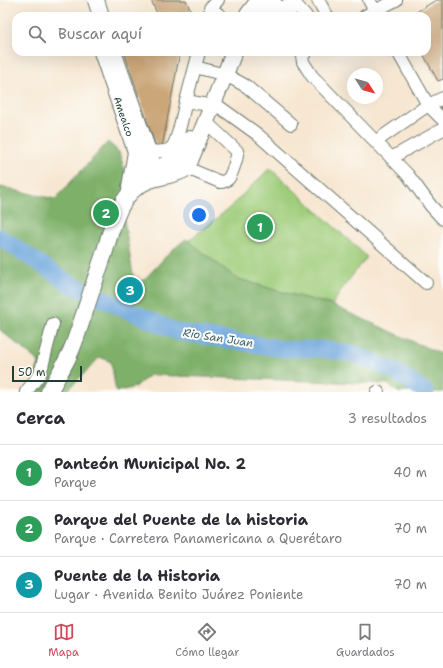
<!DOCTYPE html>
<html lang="es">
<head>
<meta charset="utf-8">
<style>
  :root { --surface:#fff; --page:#f2f2f3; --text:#2b2b33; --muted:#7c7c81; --line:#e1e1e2; --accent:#d1495b }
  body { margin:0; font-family:"Shantell Sans",sans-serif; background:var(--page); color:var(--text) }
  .compass { position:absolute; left:347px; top:68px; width:36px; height:36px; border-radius:50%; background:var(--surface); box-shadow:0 4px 16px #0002; rotate:126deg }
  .scale { position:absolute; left:12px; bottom:10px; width:70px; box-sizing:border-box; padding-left:4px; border:2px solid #1f3d34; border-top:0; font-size:11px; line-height:14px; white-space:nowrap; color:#1f3d34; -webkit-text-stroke:3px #fdfcf7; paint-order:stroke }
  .you { position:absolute; left:199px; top:215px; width:14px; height:14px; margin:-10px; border:3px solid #fff; border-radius:50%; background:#1a73e8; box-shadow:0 0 0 6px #1a73e833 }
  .badge { display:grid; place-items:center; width:26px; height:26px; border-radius:50%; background:var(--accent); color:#fff; font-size:13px; font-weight:700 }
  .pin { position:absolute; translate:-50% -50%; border:2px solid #fff; box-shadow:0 1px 4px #0006 }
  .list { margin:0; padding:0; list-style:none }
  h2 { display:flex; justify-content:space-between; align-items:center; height:52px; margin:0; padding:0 16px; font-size:17px }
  h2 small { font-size:13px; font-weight:400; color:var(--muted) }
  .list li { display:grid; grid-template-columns:26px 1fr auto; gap:12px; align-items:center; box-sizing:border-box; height:56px; padding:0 16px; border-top:1px solid var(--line) }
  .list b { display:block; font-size:15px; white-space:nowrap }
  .list p { margin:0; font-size:13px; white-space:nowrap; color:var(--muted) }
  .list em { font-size:13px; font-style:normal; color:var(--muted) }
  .icon { flex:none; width:22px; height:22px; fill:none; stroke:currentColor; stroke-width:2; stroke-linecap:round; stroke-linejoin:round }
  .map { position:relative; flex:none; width:443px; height:392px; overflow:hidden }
  .search { position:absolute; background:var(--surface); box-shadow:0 4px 16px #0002; left:12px; right:12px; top:12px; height:44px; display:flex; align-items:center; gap:10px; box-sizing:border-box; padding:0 14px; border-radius:12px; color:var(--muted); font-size:15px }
  .sheet { height:220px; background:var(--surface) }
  nav { display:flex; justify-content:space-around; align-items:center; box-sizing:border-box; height:56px; border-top:1px solid var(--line); background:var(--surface); font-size:11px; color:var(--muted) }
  nav a { display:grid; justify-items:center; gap:2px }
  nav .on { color:var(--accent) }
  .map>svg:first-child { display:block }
  .green { fill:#9ecc79; stroke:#5e8456 }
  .forest { fill:#7eb069; stroke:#4e764e }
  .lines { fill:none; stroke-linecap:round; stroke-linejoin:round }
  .river { stroke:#6ca5db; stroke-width:17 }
  .building { fill:#cba679 }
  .minor-casing { stroke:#6b786b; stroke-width:14 }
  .major-casing { stroke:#6b786b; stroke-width:18 }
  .minor { stroke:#fff; stroke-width:12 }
  .major { stroke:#fff; stroke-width:16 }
  .labels { text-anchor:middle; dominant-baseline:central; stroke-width:4; stroke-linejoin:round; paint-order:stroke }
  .street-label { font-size:10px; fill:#1f3d34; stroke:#fdfcf7 }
  .water-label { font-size:11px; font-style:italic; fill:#3a616e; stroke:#fdfcf7 }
</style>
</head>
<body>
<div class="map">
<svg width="443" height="392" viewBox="0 0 443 392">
  <rect width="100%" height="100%" fill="#fdfcf7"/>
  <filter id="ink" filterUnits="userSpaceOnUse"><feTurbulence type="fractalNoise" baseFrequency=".025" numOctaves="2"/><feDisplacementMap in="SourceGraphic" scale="8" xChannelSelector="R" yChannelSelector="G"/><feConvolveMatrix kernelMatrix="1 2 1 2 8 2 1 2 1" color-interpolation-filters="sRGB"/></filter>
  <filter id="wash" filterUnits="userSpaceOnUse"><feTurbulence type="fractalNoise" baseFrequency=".012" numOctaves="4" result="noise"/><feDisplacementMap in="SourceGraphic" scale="16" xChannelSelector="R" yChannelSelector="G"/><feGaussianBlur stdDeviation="0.9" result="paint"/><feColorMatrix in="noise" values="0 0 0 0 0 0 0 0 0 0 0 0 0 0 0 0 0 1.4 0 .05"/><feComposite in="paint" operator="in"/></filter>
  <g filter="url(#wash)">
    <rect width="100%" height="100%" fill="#f7e7d2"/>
    <path class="green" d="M270,168L367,257L344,286L332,305L275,290L236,278L188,241L227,210Z"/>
    <path class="forest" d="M108,142L119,152L127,178L123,213L134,281H143L171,251L186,239L236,278L275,290L332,305L443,355V392H398L388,384L150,375L135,387L116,392L111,362L100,357L66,392H31L39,362L0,330V187L55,199Z"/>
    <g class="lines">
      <path class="river" d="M0,237L70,284L177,332L284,349H322L355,354L396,372L426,392"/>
    </g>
    <g id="blocks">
      <path class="building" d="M151,0H186L192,14L191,16H158Z
        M436,0H443V79L438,81L422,52H427V16H410Z
        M124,52H180L162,147H156Z
        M443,100V118L439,108Z"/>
    </g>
  </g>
  <g filter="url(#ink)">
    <use href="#blocks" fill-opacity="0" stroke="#6b786b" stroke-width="1"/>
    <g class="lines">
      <g class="minor-casing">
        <path id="minor" d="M218,0L210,8L221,16
          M268,0L271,3L283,8L290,16
          M292,0L306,16
          M318,0L327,16
          M369,0L378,16
          M275,16L292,0
          M365,16L396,0
          M306,52L302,56L303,62L312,76L408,175L431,206L443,219
          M398,52L428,105L443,120
          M195,67L226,75L246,86L291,124
          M186,101L199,52
          M214,103L257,134L426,283
          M375,142L428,105L443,98
          M148,151C155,151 164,153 170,149C178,144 183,111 186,101L203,104
          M391,158L443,129
          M187,168L220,182C224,182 226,181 229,178C232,173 238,157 237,151L206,122
          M26,392L40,374L53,324
          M377,392H378"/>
      </g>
      <g class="major-casing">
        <g id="major">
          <path d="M96,0L101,16"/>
          <path d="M247,16L259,0"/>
          <path d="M261,16L273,0"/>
          <path id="s1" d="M102,52L146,181"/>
          <path d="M113,52L157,177"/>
          <path d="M148,172C169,162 181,164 190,139"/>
          <path d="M130,187L136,152"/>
          <path d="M49,392C57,377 67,362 73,346C84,316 93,285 104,254C110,234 117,205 132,191C151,173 168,180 187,168L234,52"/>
        </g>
      </g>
      <use href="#minor" class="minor"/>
      <use href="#major" class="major"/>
    </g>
  </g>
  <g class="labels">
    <g class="street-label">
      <text stroke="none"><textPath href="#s1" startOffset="68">Amealco</textPath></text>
    </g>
    <g class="water-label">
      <text transform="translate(218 338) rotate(9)">Rio San Juan</text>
    </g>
  </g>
</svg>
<svg class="compass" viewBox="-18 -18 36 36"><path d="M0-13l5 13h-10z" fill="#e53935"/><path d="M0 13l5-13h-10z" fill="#7c7c81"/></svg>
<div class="scale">50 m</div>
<div class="you"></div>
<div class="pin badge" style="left:260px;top:227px;background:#2e9e5b">1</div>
<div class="pin badge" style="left:106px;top:213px;background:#2e9e5b">2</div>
<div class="pin badge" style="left:130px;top:290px;background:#0f9aa8">3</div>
<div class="search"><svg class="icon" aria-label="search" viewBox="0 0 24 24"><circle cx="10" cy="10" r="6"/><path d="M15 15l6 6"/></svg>Buscar aquí</div>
</div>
<section class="sheet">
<h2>Cerca<small>3 resultados</small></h2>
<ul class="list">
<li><span class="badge" style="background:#2e9e5b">1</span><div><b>Panteón Municipal No. 2</b><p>Parque</p></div><em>40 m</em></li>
<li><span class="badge" style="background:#2e9e5b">2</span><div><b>Parque del Puente de la historia</b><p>Parque · Carretera Panamericana a Querétaro</p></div><em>70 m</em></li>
<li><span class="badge" style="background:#0f9aa8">3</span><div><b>Puente de la Historia</b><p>Lugar · Avenida Benito Juárez Poniente</p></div><em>70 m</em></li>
</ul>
</section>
<nav>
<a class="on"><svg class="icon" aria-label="map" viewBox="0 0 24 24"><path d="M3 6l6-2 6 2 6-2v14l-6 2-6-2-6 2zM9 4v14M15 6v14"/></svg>Mapa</a>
<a><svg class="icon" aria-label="directions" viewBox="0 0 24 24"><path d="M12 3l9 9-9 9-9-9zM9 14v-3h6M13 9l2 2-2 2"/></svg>Cómo llegar</a>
<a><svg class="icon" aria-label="saved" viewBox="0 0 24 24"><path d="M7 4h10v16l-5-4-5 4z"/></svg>Guardados</a>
</nav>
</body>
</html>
